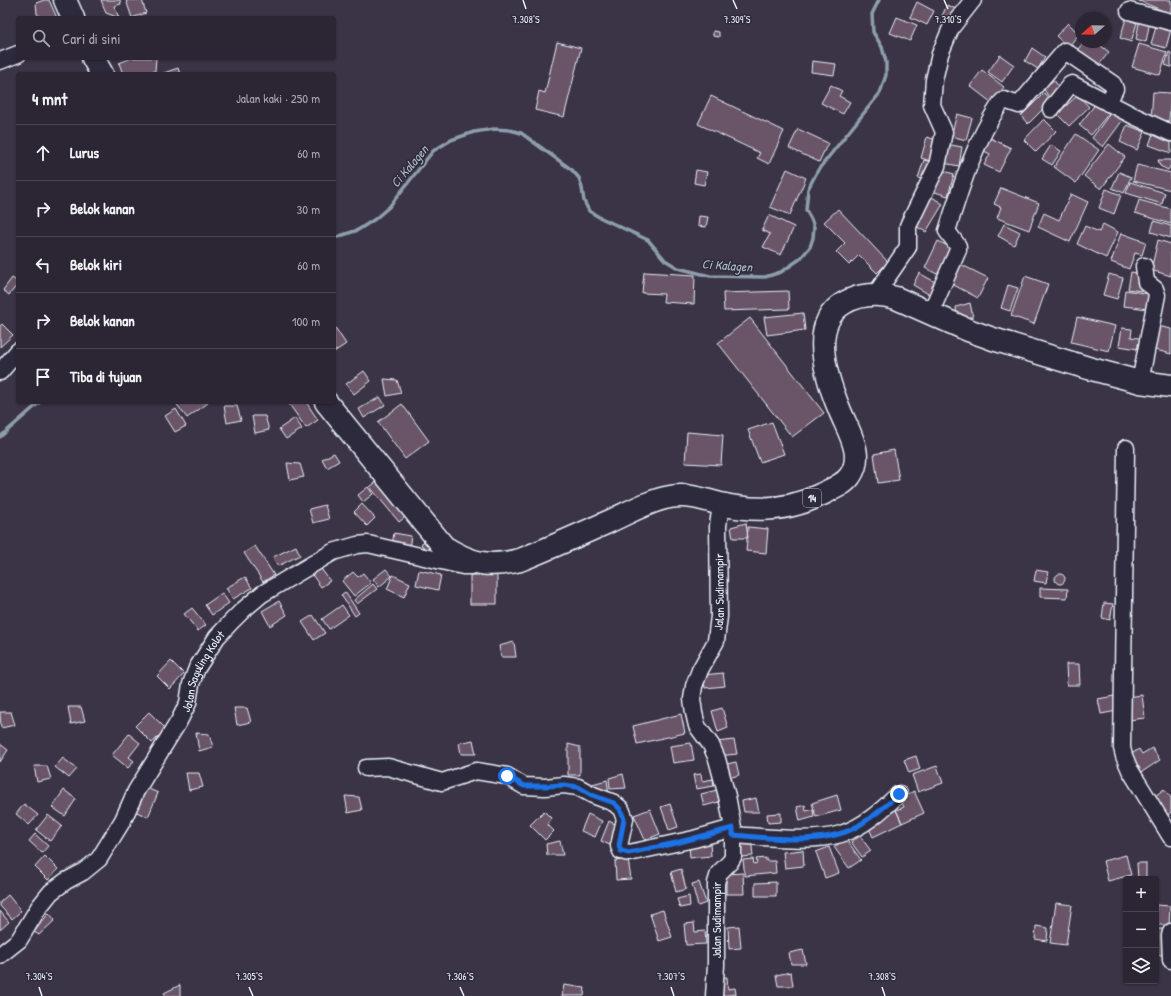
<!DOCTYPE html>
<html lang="id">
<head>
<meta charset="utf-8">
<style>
  :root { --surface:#2c2634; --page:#342e3c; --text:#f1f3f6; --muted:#a6a5ac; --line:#48434f }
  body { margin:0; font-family:"Patrick Hand",sans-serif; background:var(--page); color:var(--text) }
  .controls { position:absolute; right:12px; bottom:12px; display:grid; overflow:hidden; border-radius:4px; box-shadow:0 1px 3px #0004 }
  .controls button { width:36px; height:36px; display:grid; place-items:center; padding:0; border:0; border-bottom:1px solid var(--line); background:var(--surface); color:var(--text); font:20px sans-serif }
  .compass { position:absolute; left:1075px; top:12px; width:36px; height:36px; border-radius:50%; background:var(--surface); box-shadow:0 1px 3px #0004; rotate:250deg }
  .stop { position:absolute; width:12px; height:12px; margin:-9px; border:3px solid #1a73e8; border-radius:50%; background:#fff }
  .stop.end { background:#1a73e8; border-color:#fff; box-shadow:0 1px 4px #0008 }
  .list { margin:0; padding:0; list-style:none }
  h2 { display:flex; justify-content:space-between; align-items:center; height:52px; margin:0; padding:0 16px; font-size:17px }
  h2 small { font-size:13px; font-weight:400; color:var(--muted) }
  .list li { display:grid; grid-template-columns:26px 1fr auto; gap:12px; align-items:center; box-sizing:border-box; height:56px; padding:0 16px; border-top:1px solid var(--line) }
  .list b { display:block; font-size:15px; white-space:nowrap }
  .list em { font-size:13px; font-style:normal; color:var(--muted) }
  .icon { flex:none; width:22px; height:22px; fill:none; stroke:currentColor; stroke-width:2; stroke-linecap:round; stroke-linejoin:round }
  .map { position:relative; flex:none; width:1171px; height:996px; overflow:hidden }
  .search { position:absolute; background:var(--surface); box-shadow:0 1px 3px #0004; left:16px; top:16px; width:320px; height:44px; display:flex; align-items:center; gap:10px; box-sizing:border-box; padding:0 14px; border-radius:4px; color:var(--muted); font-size:15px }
  .panel { position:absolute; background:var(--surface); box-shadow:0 1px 3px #0004; left:16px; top:72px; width:320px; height:332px; border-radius:4px }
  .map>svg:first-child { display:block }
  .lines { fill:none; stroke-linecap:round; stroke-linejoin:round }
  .stream { stroke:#8d9fac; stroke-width:3.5 }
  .building { fill:#6b5568; stroke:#e8f1f8 }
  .minor-casing { stroke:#e8f1f8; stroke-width:19 }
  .highway-casing { stroke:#e8f1f8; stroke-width:25 }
  .minor { stroke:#2f2a3d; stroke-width:16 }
  .highway { stroke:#2f2a3d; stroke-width:22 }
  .route { stroke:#1a73e8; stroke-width:5 }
  .ticks { fill:none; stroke:#e8f1f8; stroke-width:1.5 }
  .labels { text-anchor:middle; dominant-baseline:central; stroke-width:3; stroke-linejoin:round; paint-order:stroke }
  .shield { fill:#2f2a3d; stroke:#b0b5c0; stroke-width:1 }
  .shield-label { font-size:11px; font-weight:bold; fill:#e8f1f8 }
  .street-label { font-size:12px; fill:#e8f1f8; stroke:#2f2a3d }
  .water-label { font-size:13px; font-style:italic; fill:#abbac5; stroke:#2f2a3d }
  .ticks-label { font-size:10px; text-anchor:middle; fill:#e8f1f8; stroke:#2f2a3d; stroke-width:3; stroke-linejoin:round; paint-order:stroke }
</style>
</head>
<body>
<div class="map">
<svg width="1171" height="996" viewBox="0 0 1171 996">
  <rect width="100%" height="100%" fill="#3b3346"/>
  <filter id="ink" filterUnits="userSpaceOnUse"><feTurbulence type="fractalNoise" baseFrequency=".025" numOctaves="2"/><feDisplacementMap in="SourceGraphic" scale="8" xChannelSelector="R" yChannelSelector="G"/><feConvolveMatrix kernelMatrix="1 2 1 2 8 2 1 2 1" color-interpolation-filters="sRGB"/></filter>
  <g filter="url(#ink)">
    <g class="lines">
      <path class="stream" d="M334,238L358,230L375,219L389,207L433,151L451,140L474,132L494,129L510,130L521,133L572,170L579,178L582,188L584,201L589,211L599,217L648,240L665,260L678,268L710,276L765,277L781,272L800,259L810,247L813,238L814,227L811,219L806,210L808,189L818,170L880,93L886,75V62L882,47L873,32L872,14L879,0
        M0,437L40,402"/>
    </g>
    <path class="building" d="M44,0H49L57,18H42L37,14L36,3Z
      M101,0H120L121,4L114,6L119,18L106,13Z
      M126,0H142L146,13L132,18Z
      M1137,0H1171V14Z
      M917,2L934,11L927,25L910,17Z
      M947,5L958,10L952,21L942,16Z
      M897,17L917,25L910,41L890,33Z
      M1140,18L1150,21L1146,42L1136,39Z
      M1126,19L1137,23L1131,42L1120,38Z
      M1068,23L1079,34L1068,47L1056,36Z
      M1157,23L1171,29L1166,48L1151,44Z
      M713,31L719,32V37L713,36Z
      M557,42L581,48L564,117L535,110L539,91L545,93Z
      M1084,42H1096L1109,52L1098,66L1078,49Z
      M1139,44L1167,52L1160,75L1132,67Z
      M1032,48L1045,57L1038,69L1025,61Z
      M1169,52L1171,53V67L1165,65Z
      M1000,55L1014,65L1002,82L988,72Z
      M132,58H156L155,71L144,74H123L119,63Z
      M812,61L836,64L834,75L811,72Z
      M178,68L180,74H161Z
      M982,70L1004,87L992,103L970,86Z
      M1054,80L1060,89L1049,97L1043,88Z
      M831,85L842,91L839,96L850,102L843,114L821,103Z
      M1153,92L1171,93L1169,121L1151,120Z
      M1044,93L1051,101L1028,124L1021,116Z
      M1078,95L1089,107L1069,126L1057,114Z
      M711,96L784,131L769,164L757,158L760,153L698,124Z
      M1097,102L1110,112L1091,135L1079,125Z
      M1114,108L1125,117L1103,147L1092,138Z
      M957,114L972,118L966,140L951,136Z
      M1044,119L1056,131L1036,152L1024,140Z
      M1127,125L1145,132L1137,150L1120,142Z
      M798,129L828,143L819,162L789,148Z
      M1154,131L1171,139V153L1149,145Z
      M1076,134L1099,150L1076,183L1054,167Z
      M986,136L1011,148L999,172L984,165L990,154L980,149Z
      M927,137L939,141L933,162L921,158Z
      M946,144L962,147L959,166L943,163Z
      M1109,144L1125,157L1101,189L1084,176Z
      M1051,145L1061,151L1052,165L1042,159Z
      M924,160L934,163L927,181L918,178Z
      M1158,160H1171V165L1168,170L1160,166Z
      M1137,165L1171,173V190L1133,181Z
      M787,169L806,178L790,215L770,207Z
      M696,170L707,172L704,185L694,183Z
      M941,170L954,174L948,196L935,192Z
      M1119,172L1131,177L1124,193L1112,188Z
      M1130,182L1165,193L1162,204L1126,193Z
      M1001,188L1039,203L1029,230L997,218L1001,207L994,204Z
      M1106,189L1121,195L1114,214L1099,208Z
      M1071,194L1088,202L1070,242L1038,227L1044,213L1059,220Z
      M932,197L943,204L926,232L914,225Z
      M1139,200L1171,209V224L1135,213Z
      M838,209L888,262L877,273L859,255L849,265L836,252L845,243L824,222Z
      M769,215L794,227L781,255L763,247L770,234L762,230Z
      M699,216L708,217L706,227L698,226Z
      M1154,221L1171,226V238L1151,232Z
      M1004,224L1020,232L1014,245L998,236Z
      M1103,224L1118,232L1106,258L1077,244L1085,226L1099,232Z
      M1121,233L1146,242L1142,255L1135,253L1129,269L1111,262Z
      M1158,240L1171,244V276L1151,270Z
      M938,241L954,249L941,276L925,268Z
      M958,263L988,278L978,298L948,282Z
      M644,272L695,275L694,304L663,302L664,294L642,293Z
      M1131,272L1144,274L1141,291L1128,289Z
      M919,273L937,283L930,295L913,285Z
      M1109,274L1123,278L1117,299L1103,295Z
      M1025,276L1048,284L1034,324L1011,316Z
      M12,278L18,282V284L9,295L3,290Z
      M1008,285L1018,288L1010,311L1001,308Z
      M1125,290L1150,294L1148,309L1123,306Z
      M788,291L789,309L724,311L723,293Z
      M970,303L973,317L957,318L956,307Z
      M803,313L805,330L767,335L764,317Z
      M1077,317L1115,326L1109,351L1071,342Z
      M750,318L824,413L792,437L718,343Z
      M2,324L13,335L0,347V326Z
      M334,326L346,344L334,352Z
      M1158,326L1171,329V354L1152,349Z
      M1122,328L1132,329L1131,337L1146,339L1144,350L1119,346Z
      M364,371L371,381L354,394L346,384Z
      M384,379L397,380L401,393L387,396Z
      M380,397L385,405L364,418L359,409Z
      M175,402H207L208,403L187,418Z
      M291,402H306L318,420L306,428L289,404Z
      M402,404L429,441L405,459L378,422Z
      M224,406H237L241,420L227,423Z
      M176,409L186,426L175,432L165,416Z
      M252,416H265L269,430L255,433Z
      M295,418L302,429L286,439L279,429Z
      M772,422L784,454L760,462L748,430Z
      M687,432L723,435L721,465L685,463Z
      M894,450L899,480L878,483L874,454Z
      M334,453L339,461L327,468L322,459Z
      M287,463L300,464L304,477L290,480Z
      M380,479L408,515L399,522L370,487Z
      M368,487L373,494L363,502L358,495Z
      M362,504L375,518L367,526L354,512Z
      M325,505L329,519L313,523L309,509Z
      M746,523L748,538H733L731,527Z
      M748,527L768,529L766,553L746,551Z
      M394,533L411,536L409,548L392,545Z
      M426,538L441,560L421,545Z
      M255,546L274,575L263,582L244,553Z
      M296,546L300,555L278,566L273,557Z
      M319,566L330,581L321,587L310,572Z
      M386,569L392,576L379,587L373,579Z
      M419,570L441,575L438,590L416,585Z
      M1036,570L1048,572L1046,583L1034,581Z
      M353,572L358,577L363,573L371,583L354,596L342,581Z
      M1055 579a5 5 0 1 1 10 0a5 5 0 1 1-10 0Z
      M393,575L410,583L404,597L387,589Z
      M470,575H497V604H470Z
      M245,577L252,588L233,599L226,588Z
      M373,584L377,589L357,604L354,600Z
      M1040,588L1068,589L1067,598L1040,597Z
      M345,592L359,613L355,616L341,595Z
      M222,593L229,603L212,615L205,605Z
      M279,601L287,615L270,626L262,611Z
      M1104,603L1113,604L1110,620L1102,618Z
      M342,605L349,615L329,629L322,619Z
      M192,608L206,625L198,631L184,614Z
      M313,615L325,633L314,640L302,622Z
      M514,642L516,657H501L499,646Z
      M171,661L184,674L170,689L157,676Z
      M1066,664H1079L1080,685H1067Z
      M723,673L725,686L705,688L703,675Z
      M1142,695L1145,718L1129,720L1127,697Z
      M1114,696L1117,711L1101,714L1098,699Z
      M68,707H81L85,721L71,724Z
      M234,708H247L251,722L237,725Z
      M722,708L728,728L718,732L712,711Z
      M0,712H11L15,725L1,728Z
      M149,712L166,729L152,743L135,726Z
      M681,714L685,733L637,744L633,726Z
      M196,733L209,734L213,747L199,751Z
      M129,734L140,743L129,757L134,761L128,768L112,755Z
      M473,740L476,754H461L459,743Z
      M734,740L737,754L718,756L716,742Z
      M691,743L694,760L673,763L670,746Z
      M0,744L8,750L0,762Z
      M568,744L580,747V775H568Z
      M1152,748L1160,760L1142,772L1130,755L1139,749L1142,754Z
      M916,756L920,769L909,773L904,760Z
      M63,758L77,769L69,778L55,767Z
      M736,762L739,775L725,779L722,765Z
      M34,766H47L51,779L37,782Z
      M937,766L943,783L918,792L912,775Z
      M186,773H199L203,787L189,790Z
      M623,774L626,788L610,789L609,778Z
      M701,774L702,781L713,779L714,786L696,789L693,775Z
      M607,780L609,795H594L592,784Z
      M142,786L158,793L148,817L132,810Z
      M1164,789L1171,798V812L1168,815L1154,797Z
      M64,790L76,799L65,816L52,807Z
      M717,790L719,802L704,806L701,794Z
      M914,791L924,813L902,823L896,810L904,807L900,798Z
      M837,795L841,810L816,817L812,803Z
      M345,796L359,797L362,810L348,813Z
      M756,798L759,812H744L742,801Z
      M24,804L38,815L29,825L16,814Z
      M670,804L678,827L669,830L661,807Z
      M805,805L806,811L813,809L814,817L800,821L797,807Z
      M650,809L660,834L645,840L634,815Z
      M896,810L902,823L873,837L867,824Z
      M544,811L551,818L548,825L554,831L545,840L530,825Z
      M781,813V822L768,823L767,814Z
      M588,814L602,821L595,837L581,831Z
      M48,815L62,826L50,841L36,830Z
      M609,821L621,827L612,846L601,841Z
      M35,834L48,846L42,853L29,841Z
      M860,836L871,851L862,857L851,842Z
      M751,837L753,856L742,857L739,839Z
      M846,839L861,860L849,868L834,847Z
      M560,841L563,855H547L546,844Z
      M710,843L711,856L690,858L689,844Z
      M829,847L839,873L825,878L816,852Z
      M803,850L804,866L785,868L783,852Z
      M1126,855L1131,875L1108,881L1103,861Z
      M45,856L58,869L48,880L35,867Z
      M766,858V861H775L776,873L745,876L743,860L753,859L754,864L757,863L756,859Z
      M628,859L631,879L616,880L615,861Z
      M1137,863H1146V879H1138Z
      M681,869L686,889L676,892L671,872Z
      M743,873L744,894H726V874Z
      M699,882L706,903L698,906L692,884Z
      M776,882V896H755V883Z
      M8,895L21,911L12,919L0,906V902Z
      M689,896L690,906L680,908L677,899Z
      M1056,903L1072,905L1066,945L1050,943Z
      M1156,905L1170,906L1169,925H1156Z
      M663,910L672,937L659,941L650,914Z
      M0,911L9,922L0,930Z
      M49,913L55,920L39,935L34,932Z
      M694,923L695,932L705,931L706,944L686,945L684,924Z
      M739,926L741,948L729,949L728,927Z
      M1036,926L1048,928L1047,941L1035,939Z
      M1156,929H1163V955H1156Z
      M803,950L806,964H791L789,953Z
      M791,972L793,986H778L776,975Z
      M727,977L728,989L735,988L736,994L720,996L718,978Z
      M180,985V996H166L164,993Z
      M564,985L585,988L584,996H562Z"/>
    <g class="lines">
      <g class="minor-casing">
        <g id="minor">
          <path d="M1129,11L1171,22"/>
          <path d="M0,61L18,54"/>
          <path d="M1051,109L1070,85L1072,84L1134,116L1171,133"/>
          <path d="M875,295L908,247V226L937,166L944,132L932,105L934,80L940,54L951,28L973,0"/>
          <path d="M930,314L958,250V246L947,231C961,187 974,143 1000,104L1004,100L1019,105L1065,51L1113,84L1115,89L1108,103"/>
          <path d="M0,372L18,351"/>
          <path d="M1140,382L1157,295L1155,289L1146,282L1144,266"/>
          <path d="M1126,448L1122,748L1124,756L1130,770L1171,837"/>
          <path d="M366,768L388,767L442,782L476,771L507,776L524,786L545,787L564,785L578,787L593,795L614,803L621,809L625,819L619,846L621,851L629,853L694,839L733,828"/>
          <path d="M733,835C765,837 811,843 841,834C864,827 882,810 899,794"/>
          <path d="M1171,932L1170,936L1171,960"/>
          <path id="s1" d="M0,955L19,940L39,907L51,892L66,881L83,872L99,859L123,820L136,791L179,721L188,703L191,684L197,668L217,637L231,622L243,610L262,594L333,552L357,545L368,544L463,566H471"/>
          <path id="s2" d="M714,996L716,965V883L719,873L730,862L733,857V828L727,796L717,759L711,745L697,726L694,713L692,699L694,686L700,670L716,641L719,616L718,526L721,504"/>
        </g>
      </g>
      <g class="highway-casing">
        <path id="highway" d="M65,0L73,18
          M93,58L102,74
          M326,402L444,547C472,564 488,568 520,560C550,548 579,535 608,522C628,513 648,501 670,497C688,494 703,499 720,504C755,512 788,511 820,495C830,490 844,485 850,476C865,455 848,431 840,411C827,380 808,324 844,303C860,294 879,293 896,298L968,330L993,339L1088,368L1140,382L1171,386"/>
      </g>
      <use href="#minor" class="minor"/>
      <use href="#highway" class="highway"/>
    </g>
  </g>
  <g class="lines" filter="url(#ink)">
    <path class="route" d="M507,776L524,786H545L564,785L578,787L592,795L614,803L620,809L624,819L619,846L621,851L629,853L676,843L733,828V835C771,838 824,846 858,826C873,817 886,806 899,794"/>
  </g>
  <path class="ticks" d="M523,0L526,9M733,0L737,9M944,0L948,9M39,987L42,996M249,987L253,996M460,987L464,996M671,987L674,996M882,987L885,996"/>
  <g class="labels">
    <rect class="shield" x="803" y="489" width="18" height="18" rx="3"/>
    <g class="shield-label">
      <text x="812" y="498">14</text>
    </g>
    <g class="street-label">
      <text stroke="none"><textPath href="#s2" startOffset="424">Jalan Sudimampir</textPath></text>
      <text stroke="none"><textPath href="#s1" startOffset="356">Jalan Saguling Kolot</textPath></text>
      <text stroke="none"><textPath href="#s2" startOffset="76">Jalan Sudimampir</textPath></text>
    </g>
    <g class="water-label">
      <text transform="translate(409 166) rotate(-50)">Ci Kalagen</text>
      <text transform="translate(727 265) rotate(4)">Ci Kalagen</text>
    </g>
  </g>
  <g class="ticks-label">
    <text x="526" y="23">7.308°S</text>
    <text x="737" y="23">7.309°S</text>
    <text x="948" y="23">7.310°S</text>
    <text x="39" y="980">7.304°S</text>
    <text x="249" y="980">7.305°S</text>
    <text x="460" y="980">7.306°S</text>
    <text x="671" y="980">7.307°S</text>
    <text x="882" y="980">7.308°S</text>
  </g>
</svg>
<div class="controls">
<button>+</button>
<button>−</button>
<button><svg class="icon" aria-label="layers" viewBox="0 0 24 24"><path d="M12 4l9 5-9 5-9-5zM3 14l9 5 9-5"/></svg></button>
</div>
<svg class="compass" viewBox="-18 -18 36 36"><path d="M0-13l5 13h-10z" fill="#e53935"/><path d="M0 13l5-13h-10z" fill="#a6a5ac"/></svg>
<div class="stop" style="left:507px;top:776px"></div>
<div class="stop end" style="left:899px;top:794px"></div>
<div class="search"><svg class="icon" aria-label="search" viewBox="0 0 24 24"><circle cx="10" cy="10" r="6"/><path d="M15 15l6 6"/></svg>Cari di sini</div>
<section class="panel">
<h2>4 mnt<small>Jalan kaki · 250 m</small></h2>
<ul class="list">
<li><svg class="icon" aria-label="ahead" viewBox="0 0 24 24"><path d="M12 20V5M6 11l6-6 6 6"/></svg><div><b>Lurus</b></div><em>60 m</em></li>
<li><svg class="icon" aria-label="right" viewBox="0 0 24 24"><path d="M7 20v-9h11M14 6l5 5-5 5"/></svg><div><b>Belok kanan</b></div><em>30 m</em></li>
<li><svg class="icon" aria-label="left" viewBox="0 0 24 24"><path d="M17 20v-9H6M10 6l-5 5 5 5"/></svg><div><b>Belok kiri</b></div><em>60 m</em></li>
<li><svg class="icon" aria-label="right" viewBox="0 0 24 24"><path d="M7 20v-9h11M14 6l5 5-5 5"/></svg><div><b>Belok kanan</b></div><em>100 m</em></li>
<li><svg class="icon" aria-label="arrive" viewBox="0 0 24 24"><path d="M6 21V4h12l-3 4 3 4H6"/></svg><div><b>Tiba di tujuan</b></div></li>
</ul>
</section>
</div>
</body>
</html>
